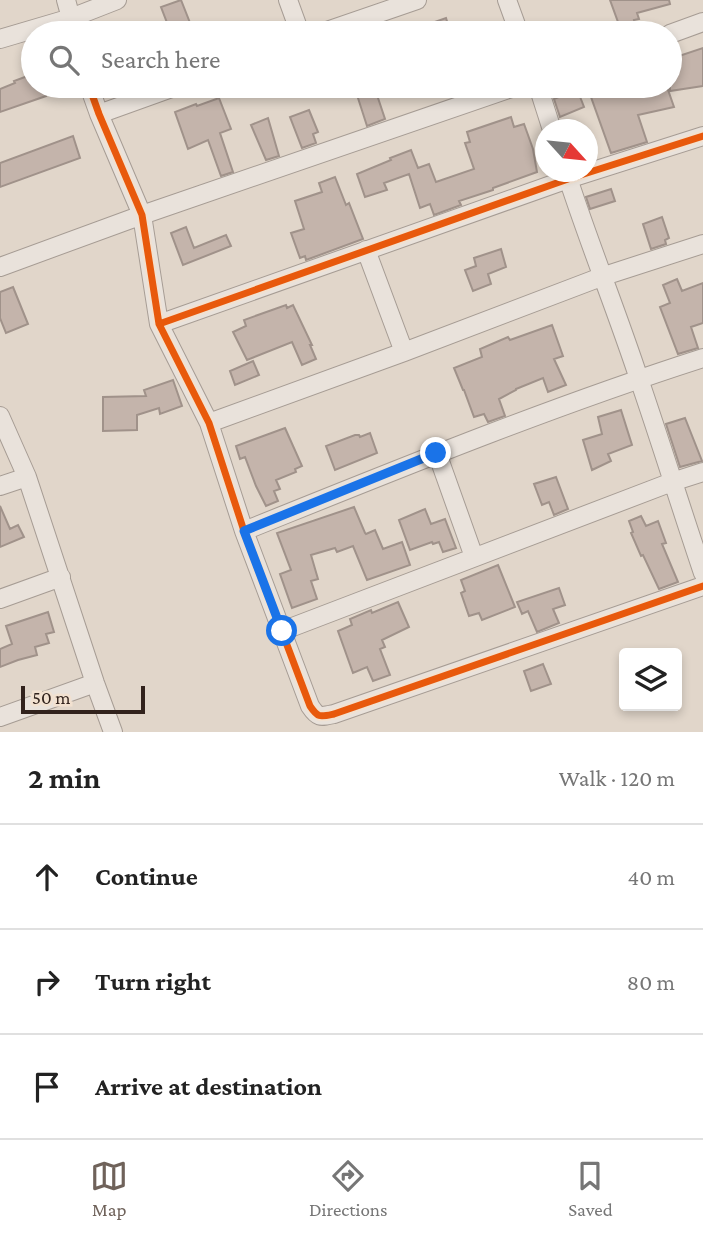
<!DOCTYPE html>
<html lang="en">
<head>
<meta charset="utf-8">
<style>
  :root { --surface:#fff; --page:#f2f2f2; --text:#222; --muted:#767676; --line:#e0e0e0; --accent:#6f625a }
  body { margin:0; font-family:"Crimson Pro",serif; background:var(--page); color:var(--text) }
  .controls { position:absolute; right:21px; bottom:21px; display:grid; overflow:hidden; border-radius:7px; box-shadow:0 4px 10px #0003 }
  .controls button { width:63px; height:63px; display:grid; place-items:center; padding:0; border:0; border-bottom:2px solid var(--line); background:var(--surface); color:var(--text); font:35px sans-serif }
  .compass { position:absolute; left:535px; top:119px; width:63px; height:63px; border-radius:50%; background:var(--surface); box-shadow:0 4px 10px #0003; rotate:117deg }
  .scale { position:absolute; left:21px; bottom:18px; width:124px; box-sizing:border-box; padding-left:7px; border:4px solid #32231d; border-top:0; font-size:19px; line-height:24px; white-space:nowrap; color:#32231d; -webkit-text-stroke:5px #f2e1d0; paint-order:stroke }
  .stop { position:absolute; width:21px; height:21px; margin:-16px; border:5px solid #1a73e8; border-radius:50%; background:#fff }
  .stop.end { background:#1a73e8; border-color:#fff; box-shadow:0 2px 7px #0008 }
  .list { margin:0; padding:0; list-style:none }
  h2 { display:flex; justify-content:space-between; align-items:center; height:91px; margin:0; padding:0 28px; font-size:30px }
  h2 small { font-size:23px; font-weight:400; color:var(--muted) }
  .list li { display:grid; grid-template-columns:46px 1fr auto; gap:21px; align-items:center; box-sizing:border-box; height:105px; padding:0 28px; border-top:2px solid var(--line) }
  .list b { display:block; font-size:26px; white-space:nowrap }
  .list em { font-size:23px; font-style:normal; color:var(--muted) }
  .icon { flex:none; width:38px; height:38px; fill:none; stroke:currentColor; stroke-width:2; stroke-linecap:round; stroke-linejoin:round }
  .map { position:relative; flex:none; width:703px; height:732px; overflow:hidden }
  .search { position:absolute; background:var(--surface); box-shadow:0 4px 10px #0003; left:21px; right:21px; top:21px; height:77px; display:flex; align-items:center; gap:18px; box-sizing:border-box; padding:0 24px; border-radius:38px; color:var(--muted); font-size:26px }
  .sheet { height:406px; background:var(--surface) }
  nav { display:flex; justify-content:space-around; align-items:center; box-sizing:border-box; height:98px; border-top:2px solid var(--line); background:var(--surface); font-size:19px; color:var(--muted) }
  nav a { display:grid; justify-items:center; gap:4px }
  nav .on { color:var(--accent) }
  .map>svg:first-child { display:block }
  .building { fill:#c4b4ab; stroke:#a0928a; stroke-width:2 }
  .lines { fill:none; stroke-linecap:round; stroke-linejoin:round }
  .street-casing { stroke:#a69c94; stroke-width:20 }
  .street { stroke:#e9e2db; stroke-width:18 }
  .cycleway-casing { stroke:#f2e1d0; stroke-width:11 }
  .cycleway { stroke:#e8590c; stroke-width:7 }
  .route { stroke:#1a73e8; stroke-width:9 }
</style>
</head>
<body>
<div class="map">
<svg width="703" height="732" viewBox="0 0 703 732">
  <rect width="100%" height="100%" fill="#e1d6ca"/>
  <path class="building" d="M181,0L194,33H171L161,7Z
    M610,0H669L670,4L637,13L639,19L634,20L637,29L622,33Z
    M446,18L450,31L443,33H409V31Z
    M703,48V86L670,91V59Z
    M33,74V86H43L46,96L0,112V89L15,83L14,81Z
    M622,86H633L636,96L667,87L674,107L638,115L647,142L611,153L591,97Z
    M375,89L385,119L367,126L357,95Z
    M577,89L584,107L560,117L554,99Z
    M219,98L231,129L220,133L233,172L221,176L208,140L188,149L175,112L196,104L197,106Z
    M309,110L318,132L313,134L316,143L302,148L290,117Z
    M511,117L514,127L524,124L533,149L537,172L493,188V190L459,201L461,205L434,215L430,204L420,208L409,174L384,183L387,190L365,197L357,174L391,160L390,158L411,150L418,168L429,164L436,182L474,169L465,143L470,142L467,132Z
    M268,118L279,156L266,160L251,125Z
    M73,136L80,158L0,187V163Z
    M335,177L346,205L349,203L363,239L306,260L305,256L300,258L291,233L304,229L295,201L322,192L319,183Z
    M611,189L615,201L590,209L586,197Z
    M662,217L669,238L665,240L666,244L651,249L643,224Z
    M186,227L194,248L226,235L231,246L183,265L171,233Z
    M501,249L506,267L488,274L491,284L473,291L465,270L476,266L474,258Z
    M677,279L682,291L703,283V323L691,327L698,348L678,354L660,307L670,303L663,285Z
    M13,287L28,324L6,333L0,318V292Z
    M286,305L287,308L293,305L312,345H310L316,359L302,365L292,342L247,360L233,332L246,326L244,320Z
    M552,325L563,356L554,359L566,385L548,392L543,378L516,389V390L499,399L505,416L488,422L484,414L474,417L464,390H463L454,368L482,357L480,349L508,337L510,340Z
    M253,361L259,375L235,385L230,371Z
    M173,380L182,406L160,414L159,408L137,415V430L103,431V397L146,396L144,390Z
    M621,410L632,445L608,454L611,461L592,470L583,440L602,434L598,417Z
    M685,418L702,461L680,467L666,424Z
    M285,428L302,466L295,469L296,472L276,480L280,489L274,491L278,501L266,506L256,486L245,457L240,459L236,446Z
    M370,433L377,453L335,470L326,446L355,435H359L360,437Z
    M556,477L568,509L554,515L549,502L542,505L534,484Z
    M0,506L10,529L18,525L24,537L0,547Z
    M354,507L365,533L366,534L375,530L383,549L402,542L410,565L367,580L353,546L337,552L335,548L311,555L318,579L311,581L317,599L292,608L280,574L291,570L277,533Z
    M425,509L431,524L445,519L456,548L443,552L439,542L433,544L432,542L410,550L399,520Z
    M641,516L646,526L658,521L666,543L662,544L678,582L659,589L643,555L641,556L631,533L633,532L629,521Z
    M498,565L515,607L482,620L479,613L469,616L461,593L465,591L461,580Z
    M559,588L565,605L553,609L559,623L537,632L528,611L522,614L517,602Z
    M398,602L409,627L382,640L385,647L380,649L390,675L373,681L367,667L353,673L338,631L352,625L350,619L371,610L372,613Z
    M48,612L54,632L46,634L49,643L35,647L37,655L18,660L0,667V649L12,644L6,626Z
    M543,664L551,684L531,691L524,671Z"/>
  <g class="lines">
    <g class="street-casing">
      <path id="street" d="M66,0L75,33
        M288,0L300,33
        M507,0L519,33
        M321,33L417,0
        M670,34L703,22
        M0,39L71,18L117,0
        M89,86L99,114L142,215L159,324L209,423L244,531L310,706C318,718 320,717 334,714L703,586
        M538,86L552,130
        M99,114L177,86
        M566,172C588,241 616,309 639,379C661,443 681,508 703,573
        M366,250L404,352
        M0,267L142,215L517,86
        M159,324L568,179L703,136
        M0,416L27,477L95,683L113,732
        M209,423L404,352L601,277L703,244
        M437,453L474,557
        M0,486L27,477
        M244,531C396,470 547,408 703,358
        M0,599L61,577
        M282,631L672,482L703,472
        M0,717L95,683"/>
    </g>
    <use href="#street" class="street"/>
    <g class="cycleway-casing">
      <path id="cycleway" d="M89,86L99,114L142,215L159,324L209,423L244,531L310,706C318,718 320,717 334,714L703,586
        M159,324L568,179L703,136"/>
    </g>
    <use href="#cycleway" class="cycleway"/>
  </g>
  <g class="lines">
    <path class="route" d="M282,631L244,531L436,453"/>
  </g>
</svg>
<div class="controls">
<button><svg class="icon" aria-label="layers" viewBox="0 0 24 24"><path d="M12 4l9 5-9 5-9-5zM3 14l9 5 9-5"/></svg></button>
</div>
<svg class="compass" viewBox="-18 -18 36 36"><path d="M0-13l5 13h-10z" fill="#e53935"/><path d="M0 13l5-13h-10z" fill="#767676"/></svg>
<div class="scale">50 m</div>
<div class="stop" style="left:282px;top:631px"></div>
<div class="stop end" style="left:436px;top:453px"></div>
<div class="search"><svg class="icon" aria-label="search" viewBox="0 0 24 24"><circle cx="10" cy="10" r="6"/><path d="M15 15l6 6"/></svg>Search here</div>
</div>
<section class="sheet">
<h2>2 min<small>Walk · 120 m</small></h2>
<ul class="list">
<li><svg class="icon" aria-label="ahead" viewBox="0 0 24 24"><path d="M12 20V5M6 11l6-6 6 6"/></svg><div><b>Continue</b></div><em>40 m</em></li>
<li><svg class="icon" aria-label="right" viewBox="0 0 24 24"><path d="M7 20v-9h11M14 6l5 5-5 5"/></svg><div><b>Turn right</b></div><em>80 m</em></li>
<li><svg class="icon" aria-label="arrive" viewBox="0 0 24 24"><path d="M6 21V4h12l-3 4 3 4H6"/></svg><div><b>Arrive at destination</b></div></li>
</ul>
</section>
<nav>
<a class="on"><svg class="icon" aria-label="map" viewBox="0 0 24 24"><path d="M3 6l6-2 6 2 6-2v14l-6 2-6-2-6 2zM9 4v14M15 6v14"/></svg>Map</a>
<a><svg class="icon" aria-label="directions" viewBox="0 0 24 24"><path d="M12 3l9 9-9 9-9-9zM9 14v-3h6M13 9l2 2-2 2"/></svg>Directions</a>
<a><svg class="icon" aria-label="saved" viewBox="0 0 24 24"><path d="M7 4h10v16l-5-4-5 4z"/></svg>Saved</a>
</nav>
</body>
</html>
